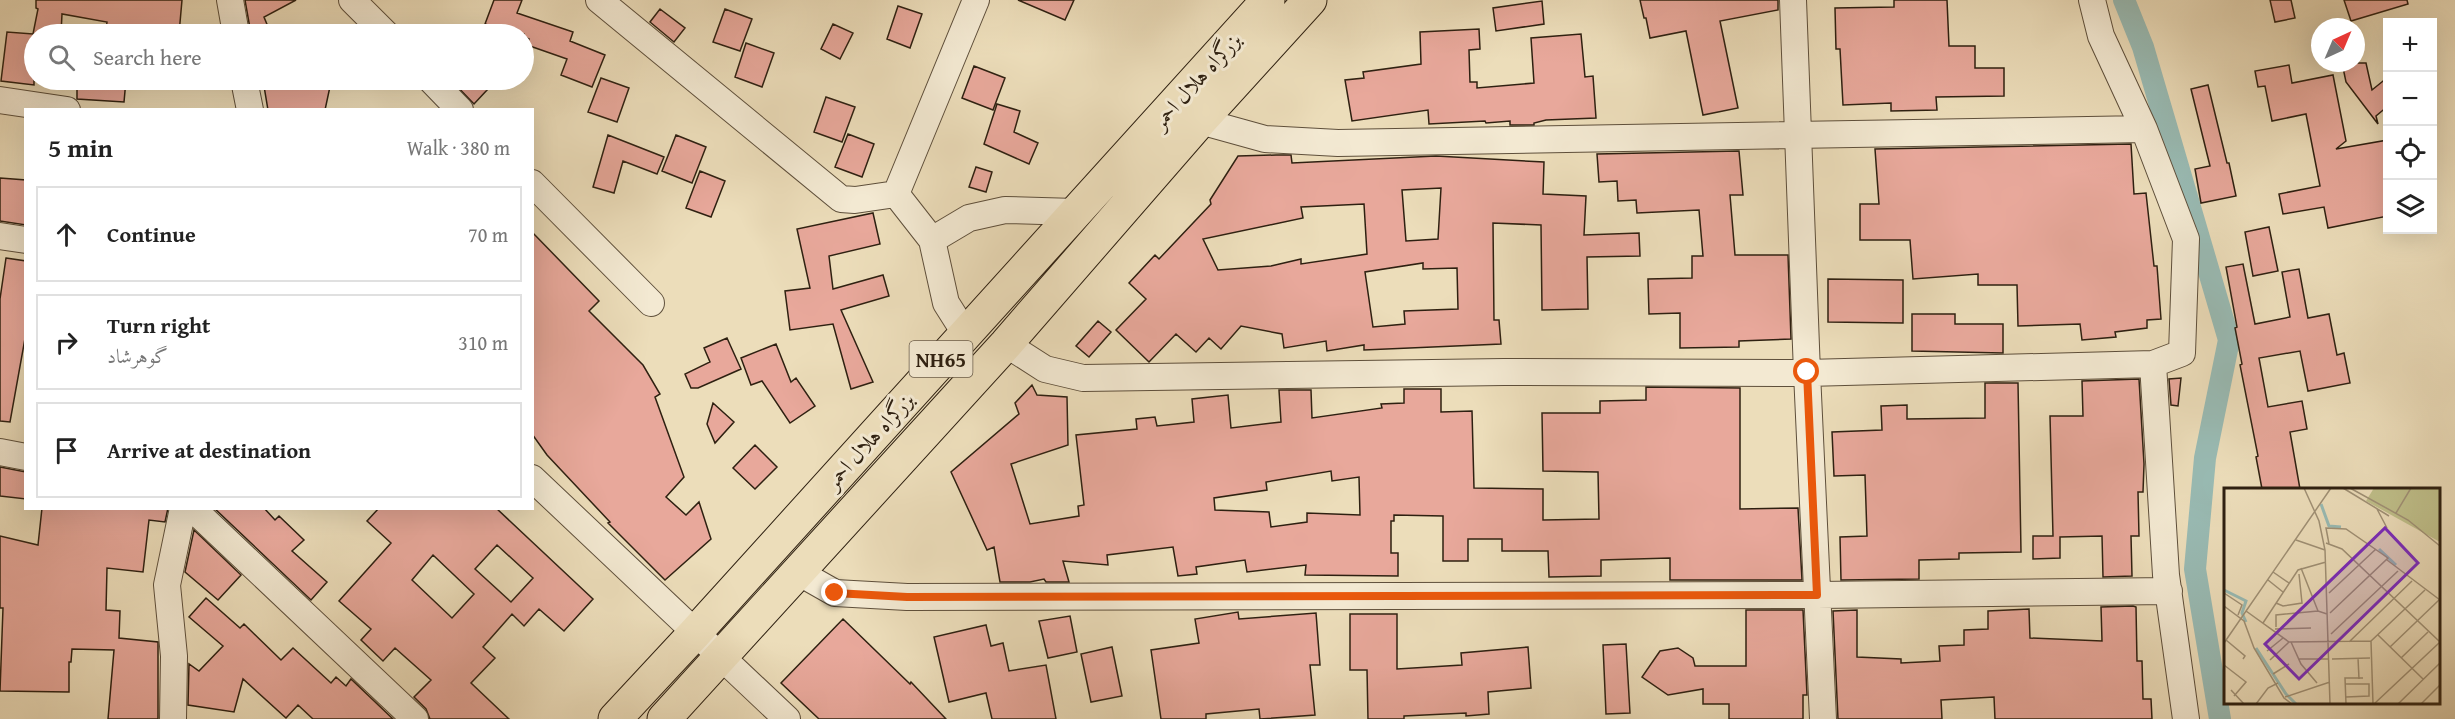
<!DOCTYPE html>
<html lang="en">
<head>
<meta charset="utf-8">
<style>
  :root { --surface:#fff; --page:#f2f2f2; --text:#222; --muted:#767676; --line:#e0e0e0 }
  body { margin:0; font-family:"Gentium Book Plus",Amiri,serif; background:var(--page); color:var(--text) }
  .controls { position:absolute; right:18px; top:18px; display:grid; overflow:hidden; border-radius:0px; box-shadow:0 6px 24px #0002 }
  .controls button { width:54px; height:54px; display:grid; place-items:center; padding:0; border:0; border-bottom:2px solid var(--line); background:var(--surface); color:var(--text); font:30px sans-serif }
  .compass { position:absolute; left:2311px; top:18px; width:54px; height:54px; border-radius:50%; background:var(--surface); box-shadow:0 6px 24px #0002; rotate:44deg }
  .stop { position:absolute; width:18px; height:18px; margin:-14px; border:4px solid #ea580c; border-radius:50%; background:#fff }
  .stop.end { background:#ea580c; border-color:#fff; box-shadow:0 2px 6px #0008 }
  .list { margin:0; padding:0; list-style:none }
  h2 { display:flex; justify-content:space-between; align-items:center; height:78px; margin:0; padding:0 24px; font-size:26px }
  h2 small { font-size:20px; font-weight:400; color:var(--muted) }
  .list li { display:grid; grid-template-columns:39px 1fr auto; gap:18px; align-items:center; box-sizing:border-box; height:96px; margin:0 12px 12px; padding:0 12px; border:2px solid var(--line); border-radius:0px }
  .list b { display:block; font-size:22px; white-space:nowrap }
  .list p { margin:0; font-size:20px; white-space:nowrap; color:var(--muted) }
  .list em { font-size:20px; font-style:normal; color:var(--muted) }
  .icon { flex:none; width:33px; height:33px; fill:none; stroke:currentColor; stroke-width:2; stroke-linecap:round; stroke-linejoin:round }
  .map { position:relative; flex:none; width:2455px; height:719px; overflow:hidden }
  .search { position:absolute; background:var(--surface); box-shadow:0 6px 24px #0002; left:24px; top:24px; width:510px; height:66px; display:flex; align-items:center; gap:15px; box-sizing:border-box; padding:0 21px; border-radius:33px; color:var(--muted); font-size:22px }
  .panel { position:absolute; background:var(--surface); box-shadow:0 6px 24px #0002; left:24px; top:108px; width:510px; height:402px; border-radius:0px }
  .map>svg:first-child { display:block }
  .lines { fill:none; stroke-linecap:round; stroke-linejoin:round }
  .canal { stroke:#99bbb4; stroke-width:22 }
  .building { fill:#e8a89b; stroke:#2e2011; stroke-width:1.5; fill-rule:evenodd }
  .street-casing { stroke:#5e4f3b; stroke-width:28 }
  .highway-casing { stroke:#2e2011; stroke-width:35 }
  .street { stroke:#f3e9d2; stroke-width:26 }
  .highway { stroke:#ecddba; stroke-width:33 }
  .route { stroke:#ea580c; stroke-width:8 }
  .labels { text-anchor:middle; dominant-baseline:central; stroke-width:6; stroke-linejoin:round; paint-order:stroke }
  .shield { fill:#f3e9d2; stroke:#695c4b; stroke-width:1.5 }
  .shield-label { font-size:21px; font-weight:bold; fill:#2e2011 }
  .street-label { font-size:22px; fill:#2e2011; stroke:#f3e9d2 }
  .inset-river { fill:none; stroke:#99bbb4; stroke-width:3 }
  .inset-road { fill:none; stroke:#a09176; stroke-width:1.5 }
  .view { fill:#7b2cbf; fill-opacity:0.15; stroke:#7b2cbf; stroke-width:3 }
  .inset-edge { fill:none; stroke:#2e2011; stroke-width:3 }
</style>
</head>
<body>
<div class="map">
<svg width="2455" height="719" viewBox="0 0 2455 719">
  <rect width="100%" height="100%" fill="#ecddba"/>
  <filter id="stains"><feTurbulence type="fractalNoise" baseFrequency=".00333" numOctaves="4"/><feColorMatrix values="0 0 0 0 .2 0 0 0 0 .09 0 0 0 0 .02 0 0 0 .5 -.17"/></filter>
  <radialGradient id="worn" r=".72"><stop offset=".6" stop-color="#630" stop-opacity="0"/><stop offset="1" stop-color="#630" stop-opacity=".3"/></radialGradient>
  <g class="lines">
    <path class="canal" d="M2124,0L2143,47L2229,340L2205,458L2195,569L2220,719"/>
  </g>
  <path class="building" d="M36,0H182L179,34L106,29L107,22L62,14L61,34H34V85L1,81L7,32L33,34L38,9L36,8Z
    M245,0H296L264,17L271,34H251Z
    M494,0H522L517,13L573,32L570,41L605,55L592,87L561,75L567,59L527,45L529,39L524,37V34H516L485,24Z
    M1018,0H1074L1065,20Z
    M1640,0H1778V10L1720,21L1738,108L1703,115L1686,31L1650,38L1646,18H1644Z
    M1894,0H1947L1949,46H1975V68H2004V96L1936,97L1937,110L1891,111V103L1843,105L1840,49H1836L1835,8L1894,7Z
    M2270,0H2291L2295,18L2275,22Z
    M2344,0H2407L2408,4L2351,21Z
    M1542,1L1544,24L1496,31L1493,8Z
    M898,6L922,14L910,48L887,39Z
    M660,9L685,28L674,42L650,22Z
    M725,9L752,19L740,51L713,42Z
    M833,24L853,33L840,59L821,49Z
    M1479,29L1480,49L1469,50L1470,82H1477V88L1534,83L1531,38L1581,34L1585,77L1593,76L1596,118L1546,120L1534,123V125H1510V121L1486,123L1485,121L1429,124L1428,110L1352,121L1345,80L1364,78L1363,72L1421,64L1420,32Z
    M746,43L774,53L762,87L735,77Z
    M2342,63H2366L2372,90L2388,77V106L2376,116L2378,124L2346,82Z
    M2289,65L2292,83L2333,75L2346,141L2336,149L2388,140V216L2328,228L2324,207L2283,214L2279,194L2320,186L2306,114L2272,121L2265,86L2258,87L2255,71Z
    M974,66L1005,78L993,110L962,98Z
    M601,78L629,88L617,122L588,112Z
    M77,80H126L124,102L77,99Z
    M263,80L331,82L325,110H268Z
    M451,80H475L487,90L474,104Z
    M2208,85L2227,163H2229L2236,196L2201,203L2195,169L2210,166L2191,89Z
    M826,97L855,107L842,142L814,132Z
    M997,104L1020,111L1014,132L1038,143L1029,164L984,144Z
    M848,134L874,144L862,177L835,167Z
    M608,135L664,157L657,174L623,161L614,193L593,187Z
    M676,135L706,147L692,183L662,171Z
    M2131,144L2134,194L2146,193L2154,266H2157L2161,319L2147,320V328L2115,332L2116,337L2082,340L2080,324L2018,326L2017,285H1978V274L1913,279L1910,240H1860V204H1879L1875,149Z
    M1739,151L1743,195H1730L1735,255H1788L1791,339L1739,341V347L1680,348V313L1649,314L1648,279L1692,278V256H1703L1699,210L1637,213L1636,200L1618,201L1617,181L1599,182L1597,154Z
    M1276,155H1291L1292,163L1436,156L1544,162L1543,194L1586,196L1584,235L1639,233L1640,256L1587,257L1588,309L1542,310L1541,225L1493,223L1494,320H1499L1501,344L1364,350V345L1327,351L1326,341L1284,348L1282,334L1241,326L1221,349L1209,338L1196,352L1176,334L1149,362L1116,330L1146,299L1129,283L1155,255L1159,259L1211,204L1210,200L1238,156ZM1441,188L1438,239L1406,241L1402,190ZM1364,204L1367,254L1301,264V259L1271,266L1218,270L1203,239L1303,218L1301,207ZM1423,263V269L1457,268L1458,309L1404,311L1405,324L1373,327L1365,272Z
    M976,167L992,172L986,192L969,187Z
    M700,171L725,181L711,217L686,208Z
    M0,178L26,180V225L0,221Z
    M873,213L880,244L829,256L833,289L883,275L889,296L841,310L873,382L851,389L833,324L790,330L785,291L810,288L797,229Z
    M2269,227L2278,271L2253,276L2245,232Z
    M532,232L599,301L589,311L643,365L660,394L655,397L684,477L666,497L686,515L699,502L711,539L665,580L608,523L610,522L547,455L532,434Z
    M6,258L26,261V333L10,422L0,421V299Z
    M2243,264L2255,324L2290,317L2282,272L2299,269L2308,318L2329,314L2337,355L2344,353L2350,383L2308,391L2300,351L2259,358L2268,407L2302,401L2307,429L2290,432L2300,489H2262L2256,457L2258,456L2240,365L2242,364L2235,328L2237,327L2226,267Z
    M1828,279L1903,280V323L1828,322Z
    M1912,314H1955V324H2003V353L1912,351Z
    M1098,321L1111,332L1089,357L1076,346Z
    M727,338L741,369L698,388H691L685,374L710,362L704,348Z
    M776,344L791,382L796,378L815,406L790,423L762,381L751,385L741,358Z
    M2181,378L2178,406L2171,405L2169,379Z
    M2139,379L2144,464L2143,492H2138L2139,536H2131L2132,576L2103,577L2102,536L2060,537V558L2033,559V536H2053L2050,416H2083L2082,381Z
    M1985,383H2018L2021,552L1959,553V559L1919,560V579L1841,580L1840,537L1867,536L1865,475L1834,476L1832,432L1882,430L1881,406L1907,405V419L1985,418Z
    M1032,385L1037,395L1067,397L1068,445L1011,464L1030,524L1079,516L1078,506L1084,505L1076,435L1137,429L1136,419L1155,417L1157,426L1194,422L1192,399L1228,395L1231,428L1281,422L1279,390H1311L1312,418L1382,408L1381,404L1404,403V389H1441V412L1472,411L1474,488L1543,489V520L1599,519L1598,472L1543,471L1542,413H1600V401L1646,400V387L1740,388V509L1798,508L1802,580H1670V558L1601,560V576L1549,577L1548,551H1502V539H1468V561H1443V516L1394,515V521H1391V553H1398V576L1305,575L1306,565L1247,572L1245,560L1196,567L1197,574L1178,576L1173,547L1107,555L1108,565L1063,561L1069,582H1046L1044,579L1030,582H1000L994,547L987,550L951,472L1019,414L1015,403ZM1331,471L1332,481L1359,477L1360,515L1307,513V522L1271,527L1269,512L1215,510L1214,498L1267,490L1266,482Z
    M713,403L734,422L715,443L707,424Z
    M755,445L777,467L755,489L733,468Z
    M0,467L26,472V499L0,496Z
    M42,508H168L165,522L149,520L143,572L107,568L106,610L120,611L119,638L158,642V719H108L114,650L72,649L71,662H69V692L0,691L3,608H0V536L38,545Z
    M214,508H264L275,520L279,516L304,540L292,551L327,582L311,600Z
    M379,508H496L593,599L564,631L539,609L524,626L512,614L483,647L495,658L471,683L509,719H430L426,709L414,697L431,680L395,648L383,661L361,640L371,629L339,601L391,543L367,521ZM497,545L533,578L511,602L475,569ZM433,555L474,594L452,618L412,580Z
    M194,530L241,575L218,600L185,572Z
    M206,598L240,628L244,624L281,660L293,648L331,683L336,677L346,686L351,679L393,719H313L298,705L286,718L243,679L234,712L188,705L189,664L199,671L223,646L189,617Z
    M2133,606L2136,607L2137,661H2142L2143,699H2151L2152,719H1995L1994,697L1941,700L1942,719H1838L1833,611L1857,610V657L1901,659V663L1940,661L1939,646L1964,645V630L1988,629V611L2029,609L2030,638L2102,641L2101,607Z
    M1746,610H1803L1807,695H1803V719H1729V704H1703V689L1668,695L1642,677L1660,651L1678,648L1693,658L1695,666H1746Z
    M1238,612L1239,619L1316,613L1320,665H1310L1315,715L1260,719L1259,709L1206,714V719H1161L1151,650L1199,643L1195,619Z
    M1350,614H1397V669L1462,665L1461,653L1528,647L1531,688L1488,692L1489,714L1466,716V713L1404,716V719H1368L1367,670H1350Z
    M1070,616L1077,652L1048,658L1039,621Z
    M843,619L910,684L911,682L946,719H819L781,683Z
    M986,625L991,646L1003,643L1009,671L1046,665L1056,719H992L986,693L949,702L934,637Z
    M1626,644L1630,713L1606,714L1603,645Z
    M1112,647L1122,696L1091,702L1081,654Z"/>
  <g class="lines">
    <g class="street-casing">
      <path id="street" d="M230,0L236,34
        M352,0L386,34
        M599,0L841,199L855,200L896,194
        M1793,0L1807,373L1823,719
        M244,80L250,110
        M431,80L460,110
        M0,100L67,110
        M1200,121L1265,139L1338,143L2144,129
        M532,183L651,303
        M896,194L976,0
        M896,194L932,240L946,303L965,333
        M0,236L26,240
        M932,240L969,218L1005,210L1076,212
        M1006,344L1045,369L1083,378L1504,372L1807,373L2153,364L2182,353L2186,239L2144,129L2101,36L2092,0
        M2153,364L2166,575L2186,719
        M0,452L26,457
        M532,478L787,719
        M192,508L415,719
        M798,572L835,593L907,597L1817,595L2169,591
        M173,719L174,656L167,585L183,508"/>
    </g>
    <g class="highway-casing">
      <path id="highway" d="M615,719L695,633L1268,0
        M664,719L1006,344L1200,121L1310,0"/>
    </g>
    <use href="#street" class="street"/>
    <use href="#highway" class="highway"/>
  </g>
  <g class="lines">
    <path class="route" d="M835,593L907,597L1817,595L1807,372"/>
  </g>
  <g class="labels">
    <rect class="shield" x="909.5" y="341" width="63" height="36" rx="4.5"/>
    <g class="shield-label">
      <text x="941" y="359">NH65</text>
    </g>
    <g class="street-label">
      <text transform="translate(1196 80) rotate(-48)">بزرگراه هلال احمر</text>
      <text transform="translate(869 440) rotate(-48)">بزرگراه هلال احمر</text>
    </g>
  </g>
  <g transform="translate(2224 488)">
    <rect width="216" height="216" fill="#ecddba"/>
    <path d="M150,0H216V54L142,13Z" fill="#bfbf8a"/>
    <path class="inset-river" d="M97,16L105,38L117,39M155,61L172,77M0,102L22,113L18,125L22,134M32,160L62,206L72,216"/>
    <path class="inset-road" d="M80,0L95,33L101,62L106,216M119,0L165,28M126,0L184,32L216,58M153,21L163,40M172,25L187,0M72,52L101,62M102,55L118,61L216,154L150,216M105,56L102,40L122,41L164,70L106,125M163,72L216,112M77,80L94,123M49,84L65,95M44,92L59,104M0,105L18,117L14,127M105,105L152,61M52,115L59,118L78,115L75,86M0,118L20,133L30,160L60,210L68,216M22,123L65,154L147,153L201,102M39,135L74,82L102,74M52,139V127L94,123L103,126M51,141L87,140M107,146L174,83M154,147L199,191M2,152L21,168L19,171M147,153L149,216M67,154L77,176L93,195M125,154L188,93M0,155L107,0M166,159L215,112M43,163L59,150M134,170L135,191M177,170L204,144M74,171H105M108,171L146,170M46,172L65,154M0,177L22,194L10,208M49,186L65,176M121,196H145V208L122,209M7,202L20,216M61,209L106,194M32,216L44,200L54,195M122,216L121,190H139M174,216L216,175M197,216L216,197"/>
    <path class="view" d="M161,40L194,75L75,191L41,156Z"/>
    <rect width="216" height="216" class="inset-edge"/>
  </g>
  <rect width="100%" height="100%" filter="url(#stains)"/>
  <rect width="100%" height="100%" fill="url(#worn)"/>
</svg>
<div class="controls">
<button>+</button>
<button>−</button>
<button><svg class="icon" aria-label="locate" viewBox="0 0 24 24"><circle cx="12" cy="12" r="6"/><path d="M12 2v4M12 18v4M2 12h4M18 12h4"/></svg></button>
<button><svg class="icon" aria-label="layers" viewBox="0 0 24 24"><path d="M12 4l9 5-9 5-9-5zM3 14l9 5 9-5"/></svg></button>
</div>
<svg class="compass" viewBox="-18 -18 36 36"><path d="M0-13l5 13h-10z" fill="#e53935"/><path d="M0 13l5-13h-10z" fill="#767676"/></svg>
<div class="stop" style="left:1807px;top:372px"></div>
<div class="stop end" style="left:835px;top:593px"></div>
<div class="search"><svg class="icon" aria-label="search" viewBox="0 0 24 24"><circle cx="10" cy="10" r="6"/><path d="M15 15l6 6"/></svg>Search here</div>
<section class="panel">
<h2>5 min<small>Walk · 380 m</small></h2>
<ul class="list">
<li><svg class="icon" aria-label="ahead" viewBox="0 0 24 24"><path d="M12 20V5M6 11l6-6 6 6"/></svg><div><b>Continue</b></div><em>70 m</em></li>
<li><svg class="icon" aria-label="right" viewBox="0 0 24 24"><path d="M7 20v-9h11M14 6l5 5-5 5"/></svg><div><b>Turn right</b><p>گوهرشاد</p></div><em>310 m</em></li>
<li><svg class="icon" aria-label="arrive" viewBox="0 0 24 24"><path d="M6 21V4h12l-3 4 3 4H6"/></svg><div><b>Arrive at destination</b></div></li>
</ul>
</section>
</div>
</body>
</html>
